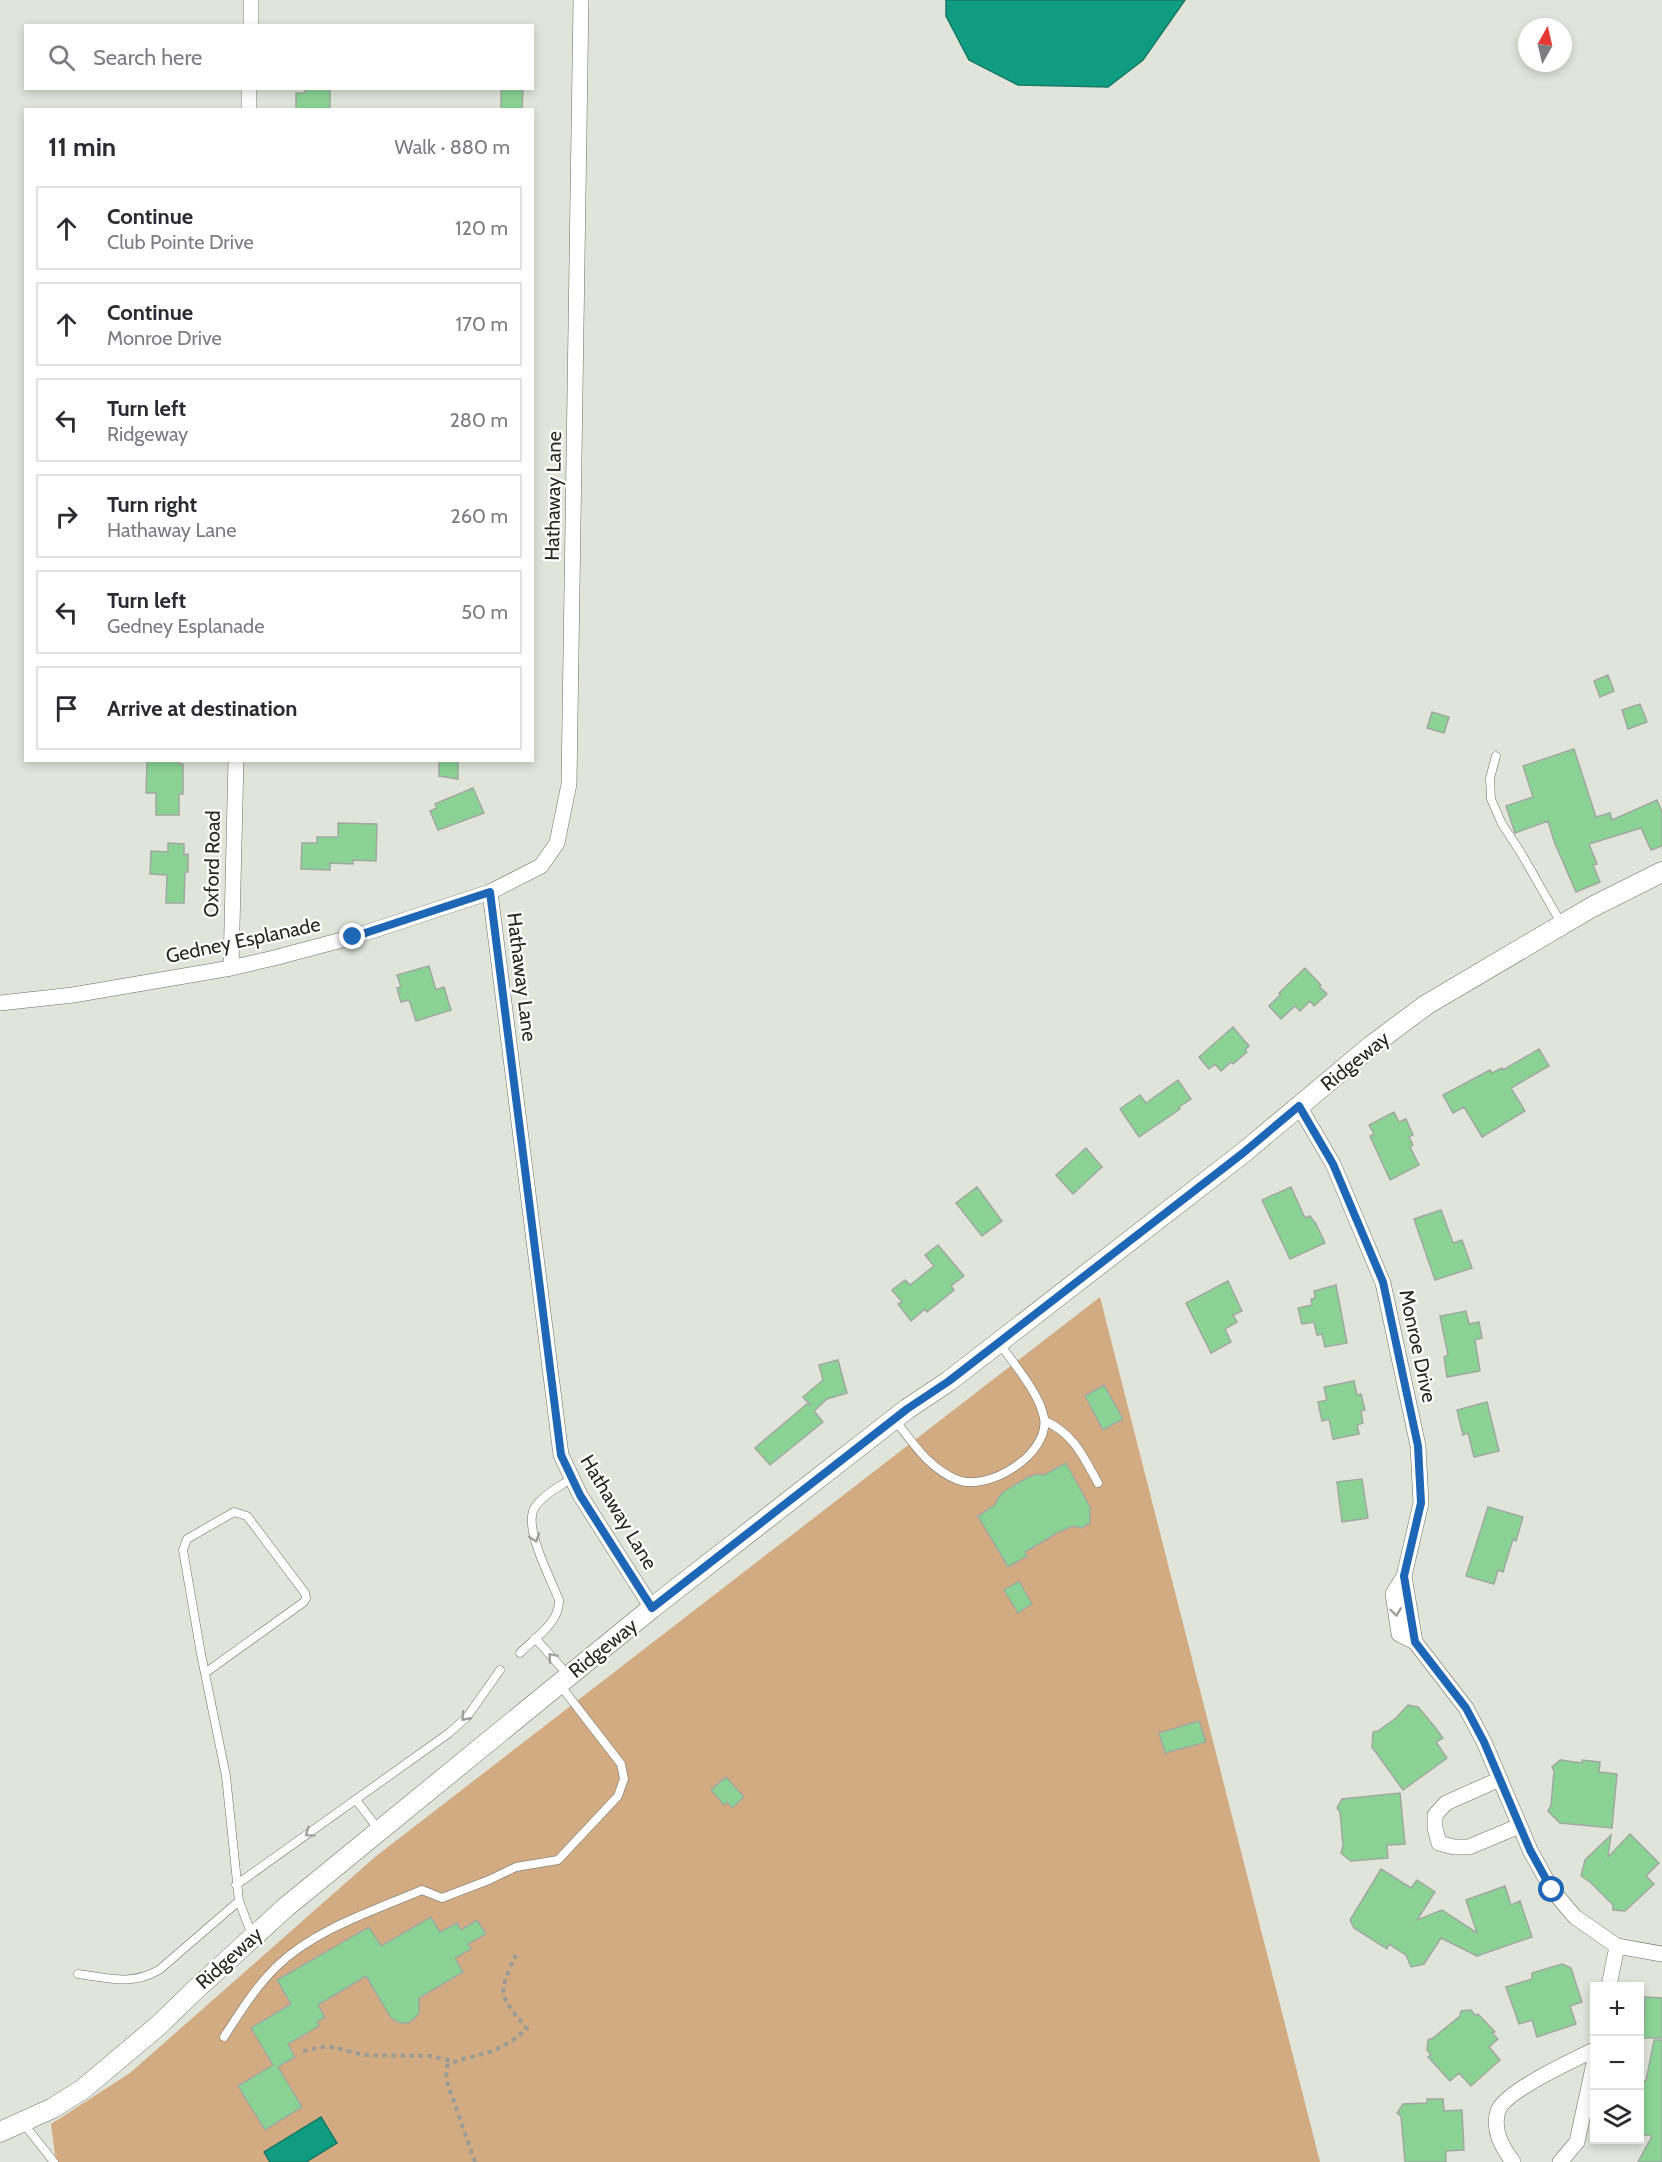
<!DOCTYPE html>
<html lang="en">
<head>
<meta charset="utf-8">
<style>
  :root { --surface:#fff; --page:#f7f7f7; --text:#2b2b33; --muted:#7c7c81; --line:#e1e1e2 }
  body { margin:0; font-family:Cabin,sans-serif; background:var(--page); color:var(--text) }
  .controls { position:absolute; right:18px; bottom:18px; display:grid; overflow:hidden; border-radius:0px; box-shadow:0 3px 9px #0003 }
  .controls button { width:54px; height:54px; display:grid; place-items:center; padding:0; border:0; border-bottom:2px solid var(--line); background:var(--surface); color:var(--text); font:30px sans-serif }
  .compass { position:absolute; left:1518px; top:18px; width:54px; height:54px; border-radius:50%; background:var(--surface); box-shadow:0 3px 9px #0003; rotate:8deg }
  .stop { position:absolute; width:18px; height:18px; margin:-14px; border:4px solid #1e67b7; border-radius:50%; background:#fff }
  .stop.end { background:#1e67b7; border-color:#fff; box-shadow:0 2px 6px #0008 }
  .list { margin:0; padding:0; list-style:none }
  h2 { display:flex; justify-content:space-between; align-items:center; height:78px; margin:0; padding:0 24px; font-size:26px }
  h2 small { font-size:20px; font-weight:400; color:var(--muted) }
  .list li { display:grid; grid-template-columns:39px 1fr auto; gap:18px; align-items:center; box-sizing:border-box; height:84px; margin:0 12px 12px; padding:0 12px; border:2px solid var(--line); border-radius:0px }
  .list b { display:block; font-size:22px; white-space:nowrap }
  .list p { margin:0; font-size:20px; white-space:nowrap; color:var(--muted) }
  .list em { font-size:20px; font-style:normal; color:var(--muted) }
  .icon { flex:none; width:33px; height:33px; fill:none; stroke:currentColor; stroke-width:2; stroke-linecap:round; stroke-linejoin:round }
  .map { position:relative; flex:none; width:1662px; height:2162px; overflow:hidden }
  .search { position:absolute; background:var(--surface); box-shadow:0 3px 9px #0003; left:24px; top:24px; width:510px; height:66px; display:flex; align-items:center; gap:15px; box-sizing:border-box; padding:0 21px; border-radius:0px; color:var(--muted); font-size:22px }
  .panel { position:absolute; background:var(--surface); box-shadow:0 3px 9px #0003; left:24px; top:108px; width:510px; height:654px; border-radius:0px }
  .map>svg:first-child { display:block }
  .green { fill:#d2ab82 }
  .water { fill:#0f9c81; stroke:#177a66; stroke-width:1.5 }
  .building { fill:#8ad394; stroke:#a0a9a1; stroke-width:1.5 }
  .lines { fill:none; stroke-linecap:round; stroke-linejoin:round }
  .service-casing { stroke:#6d7066; stroke-width:9 }
  .minor-casing { stroke:#6d7066; stroke-width:16 }
  .tertiary-casing { stroke:#6d7066; stroke-width:21 }
  .path { stroke:#9b9d95; stroke-width:4; stroke-dasharray:4.5 4.5; stroke-linecap:butt }
  .service { stroke:#fff; stroke-width:8 }
  .minor { stroke:#fff; stroke-width:15 }
  .tertiary { stroke:#fff; stroke-width:20 }
  .oneway { stroke:#9f9f9d }
  .route { stroke:#1e67b7; stroke-width:8 }
  .labels { text-anchor:middle; dominant-baseline:central; stroke-width:4.5; stroke-linejoin:round; paint-order:stroke }
  .street-label { font-size:20px; fill:#292a26; stroke:#fff }
</style>
</head>
<body>
<div class="map">
<svg width="1662" height="2162" viewBox="0 0 1662 2162">
  <rect width="100%" height="100%" fill="#e0e4d9"/>
  <path class="green" d="M1100,1297L1320,2162H56L51,2124L130,2073L375,1857Z"/>
  <path class="water" d="M946,0H1185L1143,60L1108,87L1018,85L969,60L946,16Z
    M321,2117L337,2143L306,2162H270L264,2152Z"/>
  <path class="building" d="M305,88H330V110H296V93H305Z
    M501,88H523L522,110H501Z
    M1608,675L1614,691L1600,697L1594,681Z
    M1640,704L1647,722L1628,729L1622,710Z
    M1432,712L1449,717L1444,733L1427,728Z
    M1574,749L1596,817L1610,813L1612,820L1657,800L1662,812V846L1651,850L1641,828L1589,844L1597,864L1593,865L1600,882L1576,892L1554,841L1548,821L1515,833L1506,806L1533,797L1523,766Z
    M439,760H458V779L439,776Z
    M147,761H179V764H183V794H179V815H156V793H146Z
    M473,788L484,813L438,830L430,811L437,808L435,804Z
    M338,823L377,824L376,861L353,860V864L330,863V870L301,869L302,843H317V837H338Z
    M168,843L184,844V855L188,854V872H185L184,903H166L167,875L150,874L151,851L168,852Z
    M429,966L436,990L444,987L451,1010L416,1021L409,1000L401,1002L397,988L401,987L397,975Z
    M1305,968L1321,985L1319,986L1327,994L1314,1006L1310,1001L1300,1011L1295,1006L1281,1019L1269,1006L1281,994L1279,993Z
    M1233,1027L1249,1046L1245,1050L1247,1052L1233,1064L1231,1062L1221,1071L1215,1064L1209,1069L1199,1057Z
    M1539,1049L1549,1066L1511,1088L1525,1111L1482,1137L1464,1107L1453,1113L1443,1095L1490,1070L1492,1073L1502,1068L1503,1070Z
    M1178,1080L1191,1099L1179,1107L1180,1109L1139,1137L1120,1109L1140,1095L1146,1103Z
    M1394,1112L1399,1122L1406,1119L1413,1135L1409,1137L1413,1145L1410,1147L1419,1165L1390,1180L1370,1136L1374,1134L1369,1125Z
    M1086,1148L1102,1167L1073,1194L1056,1175Z
    M977,1187L1002,1221L982,1236L956,1203Z
    M1291,1187L1305,1218L1310,1216L1314,1222H1315L1325,1243L1290,1259L1262,1200Z
    M1441,1210L1453,1243L1462,1240L1472,1268L1435,1280L1414,1219Z
    M938,1245L964,1276L951,1286L954,1290L927,1312L925,1309L911,1321L898,1304L902,1302L892,1290L905,1280L910,1285L934,1266L925,1255Z
    M1228,1281L1242,1311L1233,1315L1237,1322L1225,1329L1231,1342L1211,1353L1186,1303Z
    M1336,1285L1347,1343L1325,1347L1322,1334L1317,1335L1314,1322L1302,1324L1298,1308L1312,1305L1311,1299L1315,1298L1314,1291Z
    M1466,1311L1469,1324L1479,1322L1482,1338L1475,1340L1480,1371L1447,1377L1444,1357L1448,1355L1440,1316Z
    M838,1360L847,1393L827,1399L814,1411L823,1422L770,1465L755,1448L808,1403L811,1406L803,1397L823,1380L819,1365Z
    M1354,1381L1357,1395L1361,1394L1365,1410L1361,1411L1363,1423L1357,1425L1359,1434L1333,1439L1329,1419L1322,1421L1318,1402L1327,1400L1324,1387Z
    M1104,1385L1123,1419L1103,1430L1085,1396Z
    M1487,1402L1499,1451L1474,1457L1468,1433L1463,1435L1457,1410Z
    M1066,1463L1090,1507V1523L1082,1528L1073,1526L1057,1533L1025,1552L1027,1556L1008,1567L978,1516L995,1505L998,1498L1003,1492L1028,1477L1038,1474L1044,1475Z
    M1362,1479L1368,1518L1342,1522L1337,1482Z
    M1488,1507L1523,1517L1516,1541L1513,1539L1503,1572L1498,1570L1494,1584L1466,1576Z
    M1019,1581L1032,1604L1018,1613L1004,1590Z
    M1408,1705L1418,1707L1434,1726L1443,1738L1436,1742L1447,1758L1403,1790L1372,1747L1373,1732L1378,1731L1396,1718Z
    M1199,1721L1206,1742L1165,1753L1159,1733Z
    M1560,1760L1582,1763V1760L1600,1762L1599,1772L1617,1774L1612,1828L1560,1823L1548,1811L1551,1805L1554,1771L1552,1767Z
    M726,1777L744,1797L732,1808L727,1802L724,1805L711,1790Z
    M1400,1793L1405,1844L1387,1845L1388,1858L1351,1861L1341,1853L1343,1846L1340,1812L1337,1808L1342,1799Z
    M1630,1834L1659,1863L1646,1876L1654,1884L1625,1911L1613,1910V1905L1590,1882L1581,1876L1585,1860L1611,1835L1608,1857Z
    M1381,1869L1411,1888L1417,1880L1435,1892L1417,1920L1442,1910L1477,1933L1466,1900L1505,1886L1511,1905L1520,1901L1532,1937L1477,1956L1441,1938L1424,1964L1411,1967L1406,1955L1389,1944L1387,1949L1354,1928L1350,1920Z
    M431,1917L440,1932L457,1923L461,1930L477,1920L486,1934L468,1944L471,1949L455,1958L463,1972L419,1998V2013L415,2018L408,2023H400L391,2018L366,1976L318,2005L325,2017L317,2022L319,2026L288,2044L295,2057L278,2067L302,2107L265,2130L238,2086L273,2065L251,2028L291,2004L277,1980L369,1927L381,1946Z
    M1562,1964L1571,1968L1582,2002L1570,2006L1576,2024L1537,2037L1532,2020L1519,2024L1506,1987L1532,1979V1973Z
    M1645,1997L1662,1998V2038H1643Z
    M1471,2010L1476,2016L1478,2014L1495,2032L1492,2033L1498,2039L1489,2047L1500,2060L1471,2086L1459,2073L1450,2081L1428,2057L1431,2055L1427,2050L1428,2040L1433,2038L1460,2016L1461,2011Z
    M1654,2040H1662V2162H1638L1652,2136L1640,2134V2080L1646,2081Z
    M1427,2099H1443L1444,2111L1462,2110L1464,2150L1446,2151V2162H1405L1401,2116L1397,2113L1403,2104L1427,2103Z"/>
  <g class="lines">
    <g class="service-casing">
      <path id="service" d="M1496,756L1490,778L1491,799L1502,824L1521,853L1561,923
        M895,1420C913,1443 929,1469 958,1480C988,1492 1050,1454 1044,1418C1040,1394 1014,1364 999,1343
        M1045,1421C1074,1434 1083,1456 1098,1483
        M535,1638L568,1675
        M520,1653C535,1638 560,1622 559,1600C551,1579 522,1526 535,1507C544,1494 559,1487 572,1478
        M205,1673L304,1602L306,1598L305,1593L247,1516L234,1512L187,1539L183,1550L201,1654L226,1776L239,1901L252,1935
        M356,1800L379,1830
        M236,1885L449,1733L467,1717L500,1670
        M78,1974C110,1978 130,1986 159,1970L239,1901
        M224,2037C240,2012 255,1988 276,1967C315,1929 373,1911 422,1890L442,1898L489,1880L516,1867L558,1860L618,1796L624,1779L621,1764L560,1685
        M23,2123L54,2162"/>
    </g>
    <g class="minor-casing">
      <path id="minor" d="M251,26V0
        M249,110V88
        M490,892L561,1455L580,1495L652,1608
        M231,968L236,760
        M0,1003L73,995L231,968L274,958L353,937L490,892L541,866L557,843L569,784L581,0
        M1299,1106L1333,1164L1383,1283L1418,1446L1421,1503L1404,1576L1393,1594L1399,1634L1415,1642L1466,1708L1484,1742L1530,1850L1552,1890L1575,1917L1617,1946L1662,1954
        M1404,1576L1415,1642
        M1500,1779L1446,1803L1435,1815V1828L1439,1843L1454,1847H1469L1519,1826
        M1609,1986L1617,1946
        M1513,2162C1502,2147 1492,2130 1498,2111C1504,2092 1575,2059 1594,2050
        M1560,2162L1577,2142L1594,2063"/>
    </g>
    <g class="tertiary-casing">
      <path id="tertiary" d="M0,2132L53,2108L83,2089L159,2025L195,1990L286,1907L652,1608L907,1409L949,1381L1243,1153L1371,1046L1426,1005L1592,907L1662,872"/>
    </g>
    <path class="path" d="M303,2051L328,2046L364,2055L431,2056L453,2061
      M475,2162L446,2079L447,2066C461,2057 474,2057 489,2052C503,2048 516,2038 527,2029C500,1995 496,1996 516,1955"/>
    <use href="#service" class="service"/>
    <use href="#minor" class="minor"/>
    <use href="#tertiary" class="tertiary"/>
  </g>
  <defs><path id="oneway-chevron" d="M-2-3.5L2.5 0L-2 3.5" fill="none" stroke-width="1.6" stroke-linecap="round" stroke-linejoin="round" transform="scale(1.5)"/></defs>
  <g class="oneway">
    <use href="#oneway-chevron" transform="translate(535 1538) rotate(72)"/>
    <use href="#oneway-chevron" transform="translate(1396 1612) rotate(82)"/>
    <use href="#oneway-chevron" transform="translate(552 1657) rotate(-131)"/>
    <use href="#oneway-chevron" transform="translate(465 1717) rotate(132)"/>
    <use href="#oneway-chevron" transform="translate(309 1833) rotate(145)"/>
  </g>
  <g class="lines">
    <path class="route" d="M353,937L490,892L561,1455L580,1495L652,1608L907,1409L949,1381L1243,1153L1299,1106L1333,1164L1383,1282L1418,1446L1421,1503L1404,1576L1415,1642L1466,1708L1484,1742L1530,1850L1552,1890"/>
  </g>
  <g class="labels">
    <g class="street-label">
      <text transform="translate(553 496) rotate(-89)">Hathaway Lane</text>
      <text transform="translate(212 864) rotate(-89)">Oxford Road</text>
      <text transform="translate(243 940) rotate(-12)">Gedney Esplanade</text>
      <text transform="translate(522 977) rotate(83)">Hathaway Lane</text>
      <text transform="translate(1355 1061) rotate(-39)">Ridgeway</text>
      <text transform="translate(1418 1346) rotate(78)">Monroe Drive</text>
      <text transform="translate(619 1512) rotate(59)">Hathaway Lane</text>
      <text transform="translate(603 1648) rotate(-39)">Ridgeway</text>
      <text transform="translate(229 1958) rotate(-42)">Ridgeway</text>
    </g>
  </g>
</svg>
<div class="controls">
<button>+</button>
<button>−</button>
<button><svg class="icon" aria-label="layers" viewBox="0 0 24 24"><path d="M12 4l9 5-9 5-9-5zM3 14l9 5 9-5"/></svg></button>
</div>
<svg class="compass" viewBox="-18 -18 36 36"><path d="M0-13l5 13h-10z" fill="#e53935"/><path d="M0 13l5-13h-10z" fill="#7c7c81"/></svg>
<div class="stop" style="left:1552px;top:1890px"></div>
<div class="stop end" style="left:353px;top:937px"></div>
<div class="search"><svg class="icon" aria-label="search" viewBox="0 0 24 24"><circle cx="10" cy="10" r="6"/><path d="M15 15l6 6"/></svg>Search here</div>
<section class="panel">
<h2>11 min<small>Walk · 880 m</small></h2>
<ul class="list">
<li><svg class="icon" aria-label="ahead" viewBox="0 0 24 24"><path d="M12 20V5M6 11l6-6 6 6"/></svg><div><b>Continue</b><p>Club Pointe Drive</p></div><em>120 m</em></li>
<li><svg class="icon" aria-label="ahead" viewBox="0 0 24 24"><path d="M12 20V5M6 11l6-6 6 6"/></svg><div><b>Continue</b><p>Monroe Drive</p></div><em>170 m</em></li>
<li><svg class="icon" aria-label="left" viewBox="0 0 24 24"><path d="M17 20v-9H6M10 6l-5 5 5 5"/></svg><div><b>Turn left</b><p>Ridgeway</p></div><em>280 m</em></li>
<li><svg class="icon" aria-label="right" viewBox="0 0 24 24"><path d="M7 20v-9h11M14 6l5 5-5 5"/></svg><div><b>Turn right</b><p>Hathaway Lane</p></div><em>260 m</em></li>
<li><svg class="icon" aria-label="left" viewBox="0 0 24 24"><path d="M17 20v-9H6M10 6l-5 5 5 5"/></svg><div><b>Turn left</b><p>Gedney Esplanade</p></div><em>50 m</em></li>
<li><svg class="icon" aria-label="arrive" viewBox="0 0 24 24"><path d="M6 21V4h12l-3 4 3 4H6"/></svg><div><b>Arrive at destination</b></div></li>
</ul>
</section>
</div>
</body>
</html>
